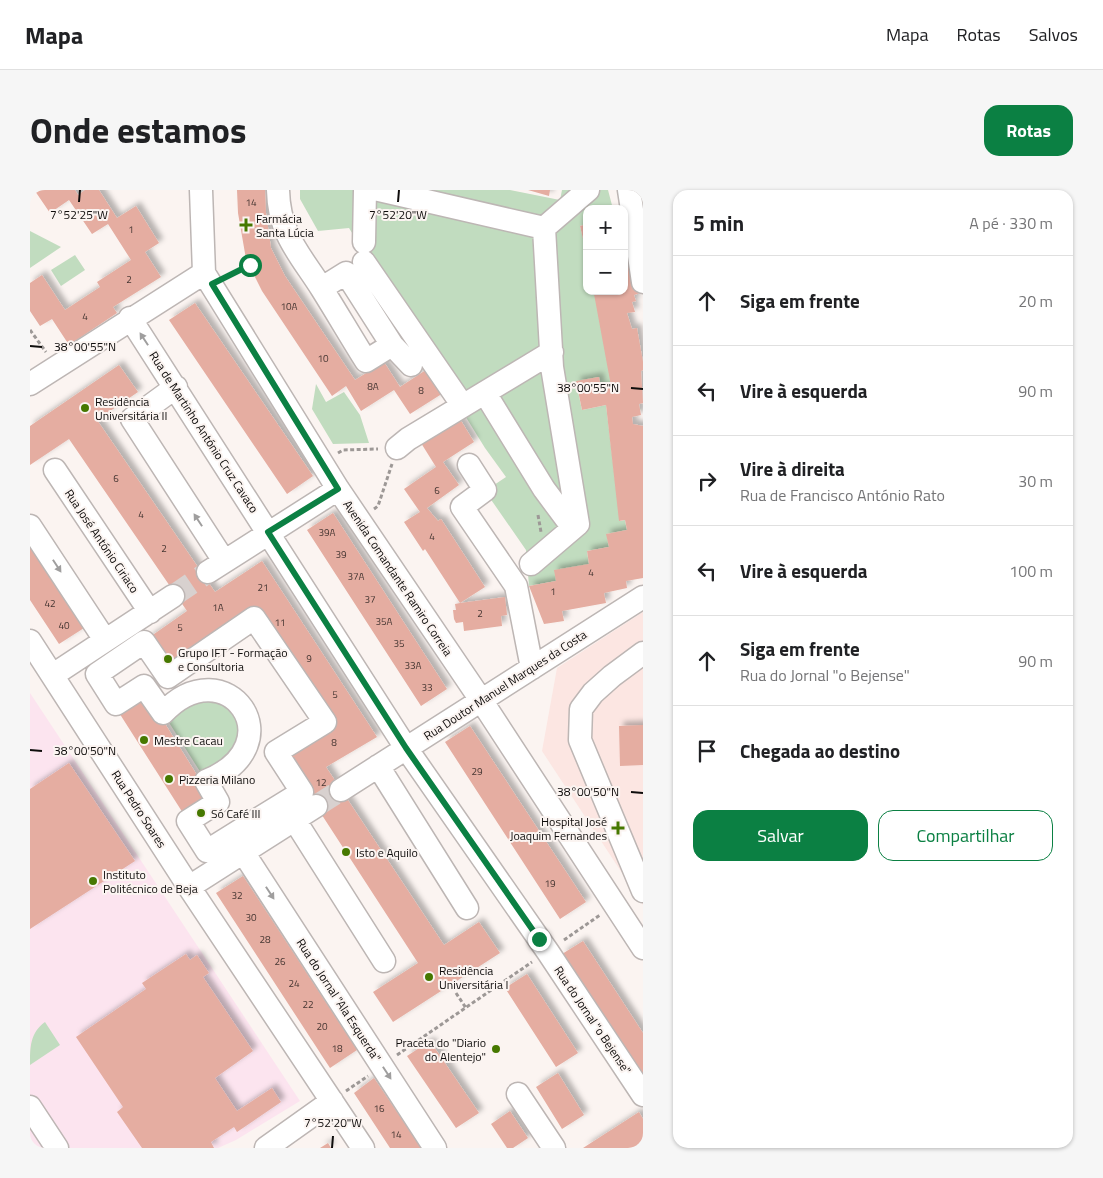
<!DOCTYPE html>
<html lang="pt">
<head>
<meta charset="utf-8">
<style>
  :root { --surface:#fff; --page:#f6f6f6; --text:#202124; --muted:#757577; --line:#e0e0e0; --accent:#0b8043 }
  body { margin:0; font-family:"Titillium Web",sans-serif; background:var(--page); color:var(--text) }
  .controls { position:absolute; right:15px; top:15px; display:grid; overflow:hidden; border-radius:10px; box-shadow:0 1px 4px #0004 }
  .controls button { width:45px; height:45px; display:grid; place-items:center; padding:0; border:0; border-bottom:1px solid var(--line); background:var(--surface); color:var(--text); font:25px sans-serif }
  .stop { position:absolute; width:15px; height:15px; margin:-11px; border:4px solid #0b8043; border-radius:50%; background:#fff }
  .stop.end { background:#0b8043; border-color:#fff; box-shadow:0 1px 5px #0008 }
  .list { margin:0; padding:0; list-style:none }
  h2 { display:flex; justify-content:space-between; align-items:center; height:65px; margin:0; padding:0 20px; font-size:21px }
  h2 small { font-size:16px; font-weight:400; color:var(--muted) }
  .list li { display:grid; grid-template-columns:32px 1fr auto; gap:15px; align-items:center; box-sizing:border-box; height:90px; padding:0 20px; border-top:1px solid var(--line) }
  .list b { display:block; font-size:19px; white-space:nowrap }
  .list p { margin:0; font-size:16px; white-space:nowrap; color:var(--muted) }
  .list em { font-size:16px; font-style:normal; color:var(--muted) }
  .actions { display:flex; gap:10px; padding:15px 20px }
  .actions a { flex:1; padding:11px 0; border:1px solid var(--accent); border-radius:15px; text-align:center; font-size:18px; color:var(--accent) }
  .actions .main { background:var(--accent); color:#fff }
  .icon { flex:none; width:28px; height:28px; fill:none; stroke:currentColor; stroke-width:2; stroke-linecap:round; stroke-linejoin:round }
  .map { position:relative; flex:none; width:613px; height:958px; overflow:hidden; border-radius:15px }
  header { display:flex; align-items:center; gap:30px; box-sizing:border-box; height:70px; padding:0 25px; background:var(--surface); border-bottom:1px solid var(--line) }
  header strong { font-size:24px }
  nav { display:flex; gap:28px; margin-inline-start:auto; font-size:18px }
  .intro { display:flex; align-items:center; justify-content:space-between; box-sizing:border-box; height:120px; padding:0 30px }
  h1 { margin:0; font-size:35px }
  .button { padding:12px 22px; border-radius:15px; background:var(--accent); color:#fff; font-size:18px; font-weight:700 }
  main { display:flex; gap:30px; padding:0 30px }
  aside { flex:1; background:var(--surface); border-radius:15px; box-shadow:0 1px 4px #0004 }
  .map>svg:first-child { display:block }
  .education { fill:#fce4ef }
  .medical { fill:#fce6e2 }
  .green { fill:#c1dcbf }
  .building { fill:#e5ada1; filter:url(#shadow) }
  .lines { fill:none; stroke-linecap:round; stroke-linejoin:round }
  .minor-tunnel { stroke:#d8d1cf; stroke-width:22; stroke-dasharray:22 11; stroke-linecap:butt }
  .minor-casing { stroke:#bdb6b4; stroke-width:25 }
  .path { stroke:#9d9896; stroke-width:3; stroke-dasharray:4 2.5; stroke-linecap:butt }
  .minor { stroke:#fff; stroke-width:22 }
  .oneway { fill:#9f9e9e }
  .route { stroke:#0b8043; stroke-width:6 }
  .ticks { fill:none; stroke:#0f0d0c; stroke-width:2 }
  .poi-dot { fill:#467800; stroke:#fbf4f1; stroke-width:2 }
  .labels { text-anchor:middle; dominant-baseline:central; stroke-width:4; stroke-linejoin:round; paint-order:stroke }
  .number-label { font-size:10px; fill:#443531 }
  .poi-label { font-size:12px; fill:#0f0d0c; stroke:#fbf4f1; text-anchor:start }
  .street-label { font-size:12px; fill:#0f0d0c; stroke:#fbf4f1 }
  .ticks-label { font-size:12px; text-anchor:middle; fill:#0f0d0c; stroke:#fbf4f1; stroke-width:4; stroke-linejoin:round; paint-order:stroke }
</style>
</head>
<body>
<header>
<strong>Mapa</strong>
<nav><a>Mapa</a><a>Rotas</a><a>Salvos</a></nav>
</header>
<div class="intro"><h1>Onde estamos</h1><a class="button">Rotas</a></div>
<main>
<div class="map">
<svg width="613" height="958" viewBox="0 0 613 958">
  <defs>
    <filter id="shadow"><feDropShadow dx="4.5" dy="-4.5" stdDeviation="2.5" flood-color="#0004"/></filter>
  </defs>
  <rect width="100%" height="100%" fill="#fbf4f1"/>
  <path class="education" d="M0,503L270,911L206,950L188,958H0Z"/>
  <path class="medical" d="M613,422V715L512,561L527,478Z"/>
  <path class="green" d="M270,0H480L530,10L532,0H578L583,19H557V34L550,36L557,65V101H576L581,196L571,198L569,187L546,192L552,220L576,215L590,331L595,330L597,340L577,344L579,357L557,361L559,374L526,391L499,396L496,360L455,301L476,287L455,258L319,38L288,41L270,9Z
    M0,41L31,57L0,78Z
    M45,65L55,80L31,96L21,80Z
    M286,194L296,212L314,202L330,225L339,253L303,254L282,219Z
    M187,501L219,548L176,591L133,523Z
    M15,832L30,855L0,875C0,857 0,843 15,832Z"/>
  <path class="building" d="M0,0H45L48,5L55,0H69L87,28L106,16L129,53L115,62L131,87L83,117L87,123L39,155L22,129L10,136L0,121V93L12,85L35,120L70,97L67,92L101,70L78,34L62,44L39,10L20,23L5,1L0,4Z
    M207,0H235L236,23L241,58L255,86L325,190L354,172L370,197L402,176L418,200L380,224L364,200L331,221L316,196L302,206L232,101L216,69L208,23Z
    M498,0H520L519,6Z
    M557,34V62H556L550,36Z
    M595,54L610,103L604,105L606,111L602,112L605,122L597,123L602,139L607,138L613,172V180L611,181L613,213L609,214L611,225L602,227L603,234L613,236V388L596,391L597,398L574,403L576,413L532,421L534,431L514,434L499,396L526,391L524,380L559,374L557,361L579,357L576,344L597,340L595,330L589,331L576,215L552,220L546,191L569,187L571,198L581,196L564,104L576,101H594Z
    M165,113L283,286L257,304L139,130Z
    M89,175L108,202L67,230L185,402L232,371L347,547L296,577L414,755L449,732L470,763L363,832L343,802L388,773L251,562L301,531L227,422L139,481L117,449L157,421L39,249L0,275V236Z
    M430,229L444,252L413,272L429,295L397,318L408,331L411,329L455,397L430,413L475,407L477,425L471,426L472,436L434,441L433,432L426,433L424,429L423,420H426L425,414L430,413L395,359L393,361L374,332L390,322L374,299L406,277L391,253Z
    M303,323L417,499L391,516L277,340Z
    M0,357L54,438L29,454L0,410Z
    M114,500L185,614L158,631L86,518Z
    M613,535V575L590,576L589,536Z
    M440,536L556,712L530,729L415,552Z
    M39,573L105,671L0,739V599Z
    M213,686L327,860L300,878L186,703Z
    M553,751L613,843V888L532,764Z
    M156,764L160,770L167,765L179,783L173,787L223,861L185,888L207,921L242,898L251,912L207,942L204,937L181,952L184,958H112L87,922L93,917L46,847L116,799L112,793Z
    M497,784L548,863L526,877L475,798Z
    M400,851L449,923L426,938L377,866Z
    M528,883L554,925L532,939L506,897Z
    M344,888L369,925L391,958H360L324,903Z
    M480,921L498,948L483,958H477L461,934Z
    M609,922L613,929V952L604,958H553Z
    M298,953L301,958H290Z"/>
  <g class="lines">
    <path class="minor-tunnel" d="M143,406L178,382
      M286,616L311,600"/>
    <g class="minor-casing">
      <path id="minor" d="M171,0L174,83L308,299L451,510L613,758
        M248,0C249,45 270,64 292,99C307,123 321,147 336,171L362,155
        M349,0L514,38L558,0
        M599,0L613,92
        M334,52L335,0
        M334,72L433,216
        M292,98L316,83L362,155L381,175
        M100,128L376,558L518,762L613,905
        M0,194L174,83
        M146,197L102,229L194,371
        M455,203L514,299L543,338
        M367,258L378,249L522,162
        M439,275L455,300L432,317L486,396L502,478
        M25,280L120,422
        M0,336L75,450
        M501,374L548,334L522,177L514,38
        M178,382L308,299
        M224,428L295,532L246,562L272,602L177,661L158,631L188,612L176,591C267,554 196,456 133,523L114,496L86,514L67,484L114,452L138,487Z
        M0,451L159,697L333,958
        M613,463L582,486L563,503L551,519L550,550L613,701
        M23,485L143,406
        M348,576L437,718
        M311,600L613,407
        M264,629L354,771
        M213,662L405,958
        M159,697L286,616
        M488,904L524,958
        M0,917L27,958
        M236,958L302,911"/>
    </g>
    <path class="path" d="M198,86L220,75
      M0,140L16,162
      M308,263L313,260L348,259
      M344,319L348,316L362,274
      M508,325L511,342
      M534,750L570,725
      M426,803L436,818
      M367,865L502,772
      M316,901L338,886"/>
    <use href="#minor" class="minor"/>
  </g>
  <defs><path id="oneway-solid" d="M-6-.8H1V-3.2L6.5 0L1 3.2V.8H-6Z" transform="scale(1.25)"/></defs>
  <g class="oneway">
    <use href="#oneway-solid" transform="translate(114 149) rotate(-123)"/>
    <use href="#oneway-solid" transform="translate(168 330) rotate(-123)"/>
    <use href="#oneway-solid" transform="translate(27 376) rotate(57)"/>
    <use href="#oneway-solid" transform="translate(240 703) rotate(57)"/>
    <use href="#oneway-solid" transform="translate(357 883) rotate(57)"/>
  </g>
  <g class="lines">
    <path class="route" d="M220,75L182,94L308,299L238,342L376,558L509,749"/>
  </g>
  <path class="ticks" d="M49,12L50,0M368,12L369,0M0,156L12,157M601,198L613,199M0,560L12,561M601,602L613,603M302,958L303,946"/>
  <g class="poi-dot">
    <path d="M213.5 27.5h5v5h5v5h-5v5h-5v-5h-5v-5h5z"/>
    <circle cx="55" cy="218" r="5"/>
    <circle cx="138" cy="469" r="5"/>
    <circle cx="114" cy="550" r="5"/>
    <circle cx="139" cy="589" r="5"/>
    <circle cx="171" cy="623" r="5"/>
    <path d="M585.5 630.5h5v5h5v5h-5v5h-5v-5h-5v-5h5z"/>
    <circle cx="316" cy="662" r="5"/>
    <circle cx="63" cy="691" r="5"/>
    <circle cx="399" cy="787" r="5"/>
    <circle cx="466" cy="859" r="5"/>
  </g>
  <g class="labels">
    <g class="number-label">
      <text x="221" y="12">14</text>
      <text x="101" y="39">1</text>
      <text x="99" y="89">2</text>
      <text x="259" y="116">10A</text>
      <text x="55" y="126">4</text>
      <text x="293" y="168">10</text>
      <text x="343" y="196">8A</text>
      <text x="391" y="200">8</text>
      <text x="86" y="288">6</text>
      <text x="407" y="300">6</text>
      <text x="111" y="324">4</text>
      <text x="297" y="342">39A</text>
      <text x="402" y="346">4</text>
      <text x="134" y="358">2</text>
      <text x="311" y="364">39</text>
      <text x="561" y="382">4</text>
      <text x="326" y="386">37A</text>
      <text x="233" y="397">21</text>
      <text x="523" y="401">1</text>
      <text x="340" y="409">37</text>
      <text x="20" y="413">42</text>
      <text x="188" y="417">1A</text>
      <text x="450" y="423">2</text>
      <text x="354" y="431">35A</text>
      <text x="250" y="432">11</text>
      <text x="34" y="435">40</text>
      <text x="150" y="437">5</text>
      <text x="369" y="453">35</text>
      <text x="279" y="468">9</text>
      <text x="383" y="475">33A</text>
      <text x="397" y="497">33</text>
      <text x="305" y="504">5</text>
      <text x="304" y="552">8</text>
      <text x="447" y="581">29</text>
      <text x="291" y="592">12</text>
      <text x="520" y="693">19</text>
      <text x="207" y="705">32</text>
      <text x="221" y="727">30</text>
      <text x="235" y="749">28</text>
      <text x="250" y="771">26</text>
      <text x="264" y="793">24</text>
      <text x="278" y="814">22</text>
      <text x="292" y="836">20</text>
      <text x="307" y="858">18</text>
      <text x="349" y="918">16</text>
      <text x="366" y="944">14</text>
    </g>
    <g class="poi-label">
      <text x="226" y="28">Farmácia<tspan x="226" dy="14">Santa Lúcia</tspan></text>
      <text x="65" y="211">Residência<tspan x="65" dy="14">Universitária II</tspan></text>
      <text x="148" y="462">Grupo IFT - Formação<tspan x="148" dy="14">e Consultoria</tspan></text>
      <text x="124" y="550">Mestre Cacau</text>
      <text x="149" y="589">Pizzeria Milano</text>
      <text x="181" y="623">Só Café III</text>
      <text x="577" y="631" text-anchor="end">Hospital José<tspan x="577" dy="14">Joaquim Fernandes</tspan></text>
      <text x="326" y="662">Isto e Aquilo</text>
      <text x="73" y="684">Instituto<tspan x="73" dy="14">Politécnico de Beja</tspan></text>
      <text x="409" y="780">Residência<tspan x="409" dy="14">Universitária I</tspan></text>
      <text x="456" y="852" text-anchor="end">Praceta do "Diario<tspan x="456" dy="14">do Alentejo"</tspan></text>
    </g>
    <g class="street-label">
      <text transform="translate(174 242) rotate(57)">Rua de Martinho António Cruz Cavaco</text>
      <text transform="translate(72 351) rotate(56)">Rua José António Ciriaco</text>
      <text transform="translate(368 388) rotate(56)">Avenida Comandante Ramiro Correia</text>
      <text transform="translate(475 495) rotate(-33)">Rua Doutor Manuel Marques da Costa</text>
      <text transform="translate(109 619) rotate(57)">Rua Pedro Soares</text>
      <text transform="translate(309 810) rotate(57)">Rua do Jornal "Ala Esquerda"</text>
      <text transform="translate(563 830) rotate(56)">Rua do Jornal "o Bejense"</text>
    </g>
  </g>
  <g class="ticks-label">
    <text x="49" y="29">7°52'25"W</text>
    <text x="368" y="29">7°52'20"W</text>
    <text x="55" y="161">38°00'55"N</text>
    <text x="558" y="202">38°00'55"N</text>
    <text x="55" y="565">38°00'50"N</text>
    <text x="558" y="606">38°00'50"N</text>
    <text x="303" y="937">7°52'20"W</text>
  </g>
</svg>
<div class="controls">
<button>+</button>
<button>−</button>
</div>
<div class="stop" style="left:220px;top:75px"></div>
<div class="stop end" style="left:509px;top:749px"></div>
</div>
<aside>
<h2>5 min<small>A pé · 330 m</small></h2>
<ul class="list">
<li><svg class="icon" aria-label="ahead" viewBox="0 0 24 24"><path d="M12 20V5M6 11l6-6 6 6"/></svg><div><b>Siga em frente</b></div><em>20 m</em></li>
<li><svg class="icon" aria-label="left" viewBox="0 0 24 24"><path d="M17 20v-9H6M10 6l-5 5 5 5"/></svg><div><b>Vire à esquerda</b></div><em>90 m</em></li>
<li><svg class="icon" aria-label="right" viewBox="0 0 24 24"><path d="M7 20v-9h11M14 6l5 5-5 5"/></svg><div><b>Vire à direita</b><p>Rua de Francisco António Rato</p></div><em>30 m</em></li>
<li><svg class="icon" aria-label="left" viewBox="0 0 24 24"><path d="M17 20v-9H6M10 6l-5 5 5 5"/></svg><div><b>Vire à esquerda</b></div><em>100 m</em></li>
<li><svg class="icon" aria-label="ahead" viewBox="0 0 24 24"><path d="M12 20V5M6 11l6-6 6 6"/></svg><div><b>Siga em frente</b><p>Rua do Jornal &quot;o Bejense&quot;</p></div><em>90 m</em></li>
<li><svg class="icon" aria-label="arrive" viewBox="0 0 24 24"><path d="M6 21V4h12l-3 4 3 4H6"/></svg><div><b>Chegada ao destino</b></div></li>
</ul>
<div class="actions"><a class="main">Salvar</a><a>Compartilhar</a></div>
</aside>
</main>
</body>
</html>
